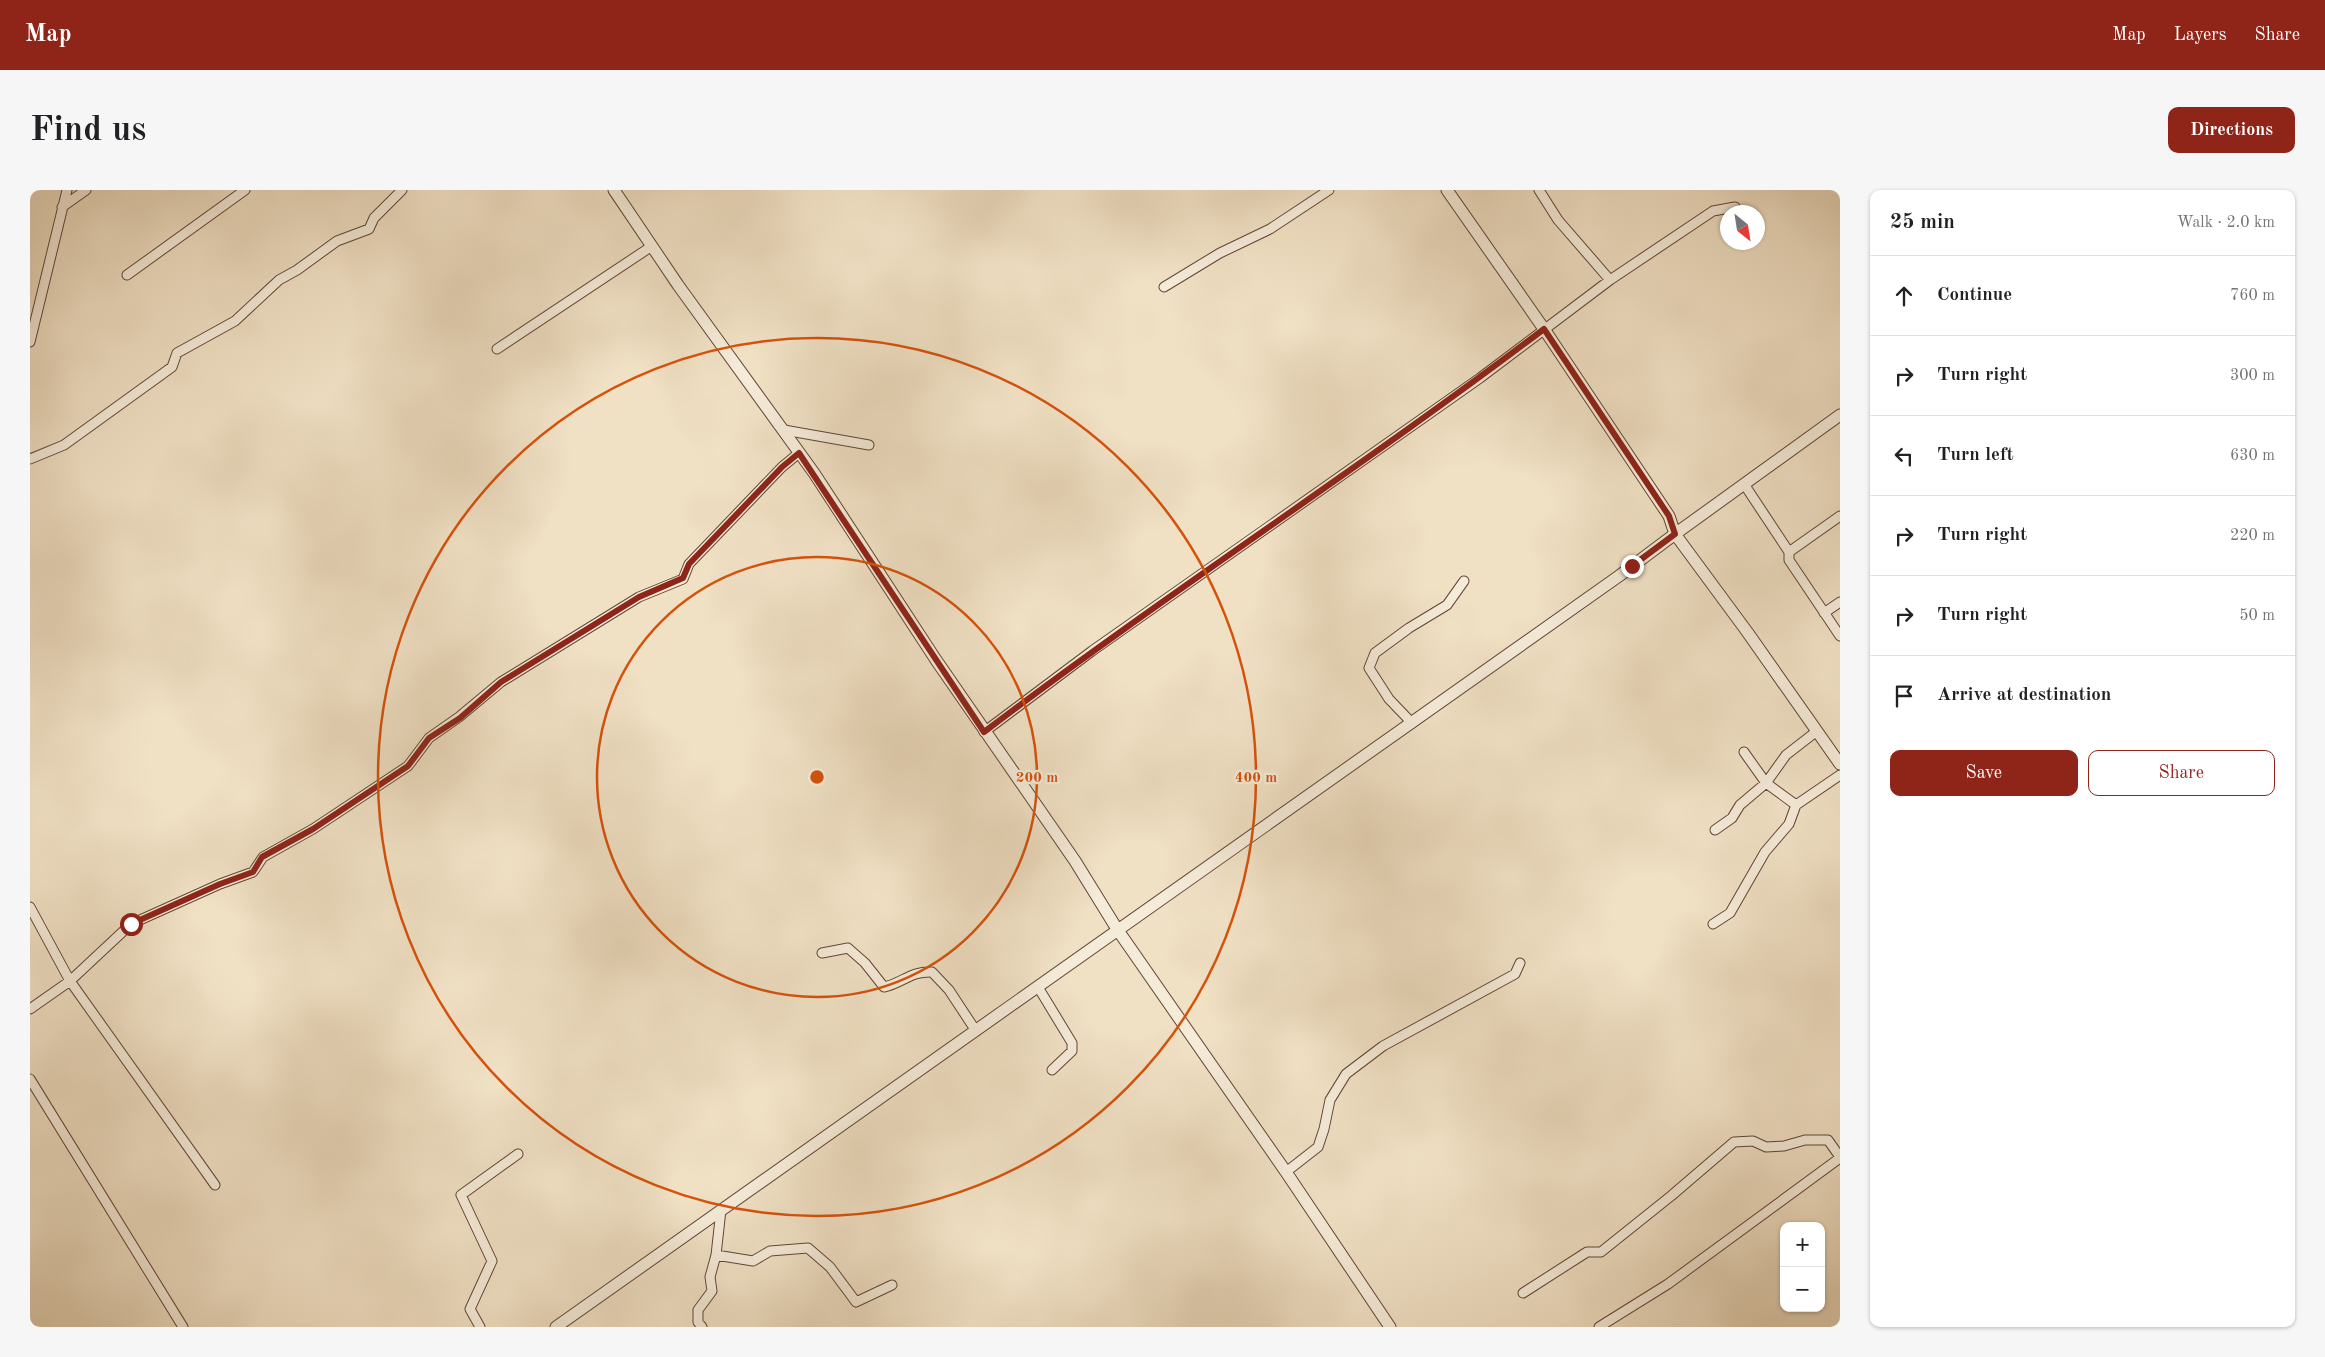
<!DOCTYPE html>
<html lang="en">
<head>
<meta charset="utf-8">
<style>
  :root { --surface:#fff; --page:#f6f6f6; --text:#202124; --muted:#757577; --line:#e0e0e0; --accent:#8f2418 }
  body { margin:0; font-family:"Old Standard TT",serif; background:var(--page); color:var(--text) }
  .controls { position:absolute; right:15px; bottom:15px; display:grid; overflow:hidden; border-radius:10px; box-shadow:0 1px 4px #0004 }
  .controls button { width:45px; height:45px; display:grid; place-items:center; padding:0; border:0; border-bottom:1px solid var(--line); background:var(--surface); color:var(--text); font:25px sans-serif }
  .compass { position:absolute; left:1690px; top:15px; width:45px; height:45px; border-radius:50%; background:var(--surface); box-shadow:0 1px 4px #0004; rotate:150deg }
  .stop { position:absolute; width:15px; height:15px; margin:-11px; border:4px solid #8f2418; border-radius:50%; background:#fff }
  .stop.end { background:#8f2418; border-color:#fff; box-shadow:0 1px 5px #0008 }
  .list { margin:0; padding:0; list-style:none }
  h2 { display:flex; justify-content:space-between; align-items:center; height:65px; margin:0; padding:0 20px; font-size:21px }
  h2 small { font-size:16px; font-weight:400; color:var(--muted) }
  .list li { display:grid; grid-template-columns:32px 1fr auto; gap:15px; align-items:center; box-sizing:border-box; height:80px; padding:0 20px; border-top:1px solid var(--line) }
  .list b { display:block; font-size:19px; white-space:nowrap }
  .list em { font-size:16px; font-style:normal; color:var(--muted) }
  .actions { display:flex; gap:10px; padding:15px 20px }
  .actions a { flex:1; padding:11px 0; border:1px solid var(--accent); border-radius:10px; text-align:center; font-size:18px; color:var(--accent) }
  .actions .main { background:var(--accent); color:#fff }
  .icon { flex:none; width:28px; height:28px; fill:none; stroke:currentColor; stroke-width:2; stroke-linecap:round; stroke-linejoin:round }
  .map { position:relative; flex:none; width:1810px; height:1137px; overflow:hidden; border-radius:10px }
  header { display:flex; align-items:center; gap:30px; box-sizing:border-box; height:70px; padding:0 25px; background:var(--accent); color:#fff }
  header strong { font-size:24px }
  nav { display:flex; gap:28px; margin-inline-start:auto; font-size:18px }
  .intro { display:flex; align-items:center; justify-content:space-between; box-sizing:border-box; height:120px; padding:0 30px }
  h1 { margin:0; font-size:35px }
  .button { padding:12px 22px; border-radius:10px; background:var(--accent); color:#fff; font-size:18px; font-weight:700 }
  main { display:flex; gap:30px; padding:0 30px }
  aside { flex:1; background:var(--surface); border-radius:10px; box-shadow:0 1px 4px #0004 }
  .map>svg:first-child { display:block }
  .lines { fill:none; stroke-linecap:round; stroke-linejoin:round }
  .minor-casing { stroke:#604635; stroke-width:11 }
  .tertiary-casing { stroke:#604635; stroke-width:13 }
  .minor { stroke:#f5ebd9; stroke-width:9 }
  .tertiary { stroke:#f5ebd9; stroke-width:11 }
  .route { stroke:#8f2418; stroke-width:6 }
  .ring { fill:none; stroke:#d6520b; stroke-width:2.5 }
  .centre { fill:#d6520b; stroke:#f5ebd9; stroke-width:2.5 }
  .ring-label { font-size:15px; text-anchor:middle; font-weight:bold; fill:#d6520b; stroke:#f5ebd9; stroke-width:4.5; stroke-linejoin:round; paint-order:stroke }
</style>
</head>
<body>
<header>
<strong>Map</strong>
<nav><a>Map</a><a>Layers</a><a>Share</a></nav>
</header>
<div class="intro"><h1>Find us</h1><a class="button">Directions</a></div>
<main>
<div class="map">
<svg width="1810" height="1137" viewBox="0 0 1810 1137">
  <rect width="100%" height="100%" fill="#f0e0c4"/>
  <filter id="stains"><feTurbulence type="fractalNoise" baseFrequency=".004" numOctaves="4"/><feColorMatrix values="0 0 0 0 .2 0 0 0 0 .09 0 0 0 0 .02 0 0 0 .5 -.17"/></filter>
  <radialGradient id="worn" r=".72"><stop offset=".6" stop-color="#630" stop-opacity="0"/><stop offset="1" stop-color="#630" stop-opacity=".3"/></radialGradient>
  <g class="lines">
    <g class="minor-casing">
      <path id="minor" d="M1509,0L1528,30L1580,90
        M32,17L56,0
        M97,85L215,0
        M1134,97L1190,63L1240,39L1299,0
        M0,152L37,0
        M467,159L622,56
        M754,240L839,255
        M0,269L34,255L142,177L147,163L205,131L249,90L267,80L307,51L339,39L344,28L372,0
        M1714,294L1759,362V370L1810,446
        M1759,362L1810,326
        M1794,423L1810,412
        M1382,533L1359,509L1339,478L1345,463L1379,438L1417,415L1434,391
        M954,542L1062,461L1450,188L1580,90L1683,21L1705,17
        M1766,615L1810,585
        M1685,640L1702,628L1710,615L1736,593L1756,565L1787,541
        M0,717L40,791L185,995
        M1683,734L1700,723L1735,662L1759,634L1766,615L1736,593L1714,562
        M792,763L818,758L835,773L854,797C873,793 880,781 902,782L919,800L946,841
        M1008,797L1042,853V861L1022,880
        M0,819L40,791L101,734L190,694L223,682L233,667L283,639L378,576L399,548L429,527L471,492L609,407L653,389L659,374L752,277L769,263
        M0,889L153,1137
        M1256,982L1288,957L1294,939L1300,910L1316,884L1353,856L1485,784L1490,773
        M691,1020L686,1065L723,1071L740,1061L778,1058L800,1077L826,1112L862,1095
        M1493,1103L1557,1062H1571L1641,1006L1704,952L1723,951L1736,957L1754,956L1775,950H1798L1810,967
        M450,1137L440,1119L462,1071L431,1005L488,964
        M672,1137L668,1132V1120L682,1101L680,1087L686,1065
        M1569,1137L1638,1094L1810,968"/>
    </g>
    <g class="tertiary-casing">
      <path id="tertiary" d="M584,0L648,95L784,283L906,470L1045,671L1087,739L1256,982L1360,1137
        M1417,0L1514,139L1639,326L1645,344L1718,443L1810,574
        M526,1137L1589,386L1645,344L1810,225"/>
    </g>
    <use href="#minor" class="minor"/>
    <use href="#tertiary" class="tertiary"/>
  </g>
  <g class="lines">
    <path class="route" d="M101,734L190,694L223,682L232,667L283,639L378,576L399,548L430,528L471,492L609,407L653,388L659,374L752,277L769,263L954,542C1137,403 1331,278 1514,139L1639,326L1645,344L1602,376"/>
  </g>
  <g class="ring">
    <circle cx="787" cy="587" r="220"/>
    <circle cx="787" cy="587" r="439"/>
  </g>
  <circle cx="787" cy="587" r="8" class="centre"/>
  <g class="ring-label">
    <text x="1007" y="592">200 m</text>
    <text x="1226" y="592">400 m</text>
  </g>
  <rect width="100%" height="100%" filter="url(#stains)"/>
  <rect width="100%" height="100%" fill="url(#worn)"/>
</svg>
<div class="controls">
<button>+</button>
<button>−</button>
</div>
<svg class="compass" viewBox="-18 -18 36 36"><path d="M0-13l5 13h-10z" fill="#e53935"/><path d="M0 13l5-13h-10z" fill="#757577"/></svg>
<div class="stop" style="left:101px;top:734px"></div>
<div class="stop end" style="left:1602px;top:376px"></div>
</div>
<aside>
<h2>25 min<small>Walk · 2.0 km</small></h2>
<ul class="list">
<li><svg class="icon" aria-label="ahead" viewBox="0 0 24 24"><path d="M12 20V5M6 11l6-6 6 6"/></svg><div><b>Continue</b></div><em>760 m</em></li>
<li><svg class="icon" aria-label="right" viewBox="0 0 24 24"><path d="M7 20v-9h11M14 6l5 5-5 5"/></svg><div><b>Turn right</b></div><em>300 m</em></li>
<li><svg class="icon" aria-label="left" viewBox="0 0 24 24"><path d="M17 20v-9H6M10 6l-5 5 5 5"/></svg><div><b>Turn left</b></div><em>630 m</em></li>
<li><svg class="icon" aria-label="right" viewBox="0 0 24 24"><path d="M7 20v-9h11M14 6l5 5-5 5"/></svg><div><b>Turn right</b></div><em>220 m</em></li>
<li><svg class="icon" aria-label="right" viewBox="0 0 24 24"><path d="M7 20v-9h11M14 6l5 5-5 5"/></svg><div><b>Turn right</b></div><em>50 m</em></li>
<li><svg class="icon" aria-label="arrive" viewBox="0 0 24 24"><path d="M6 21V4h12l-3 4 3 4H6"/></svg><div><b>Arrive at destination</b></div></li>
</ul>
<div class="actions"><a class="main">Save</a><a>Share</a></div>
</aside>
</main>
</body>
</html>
